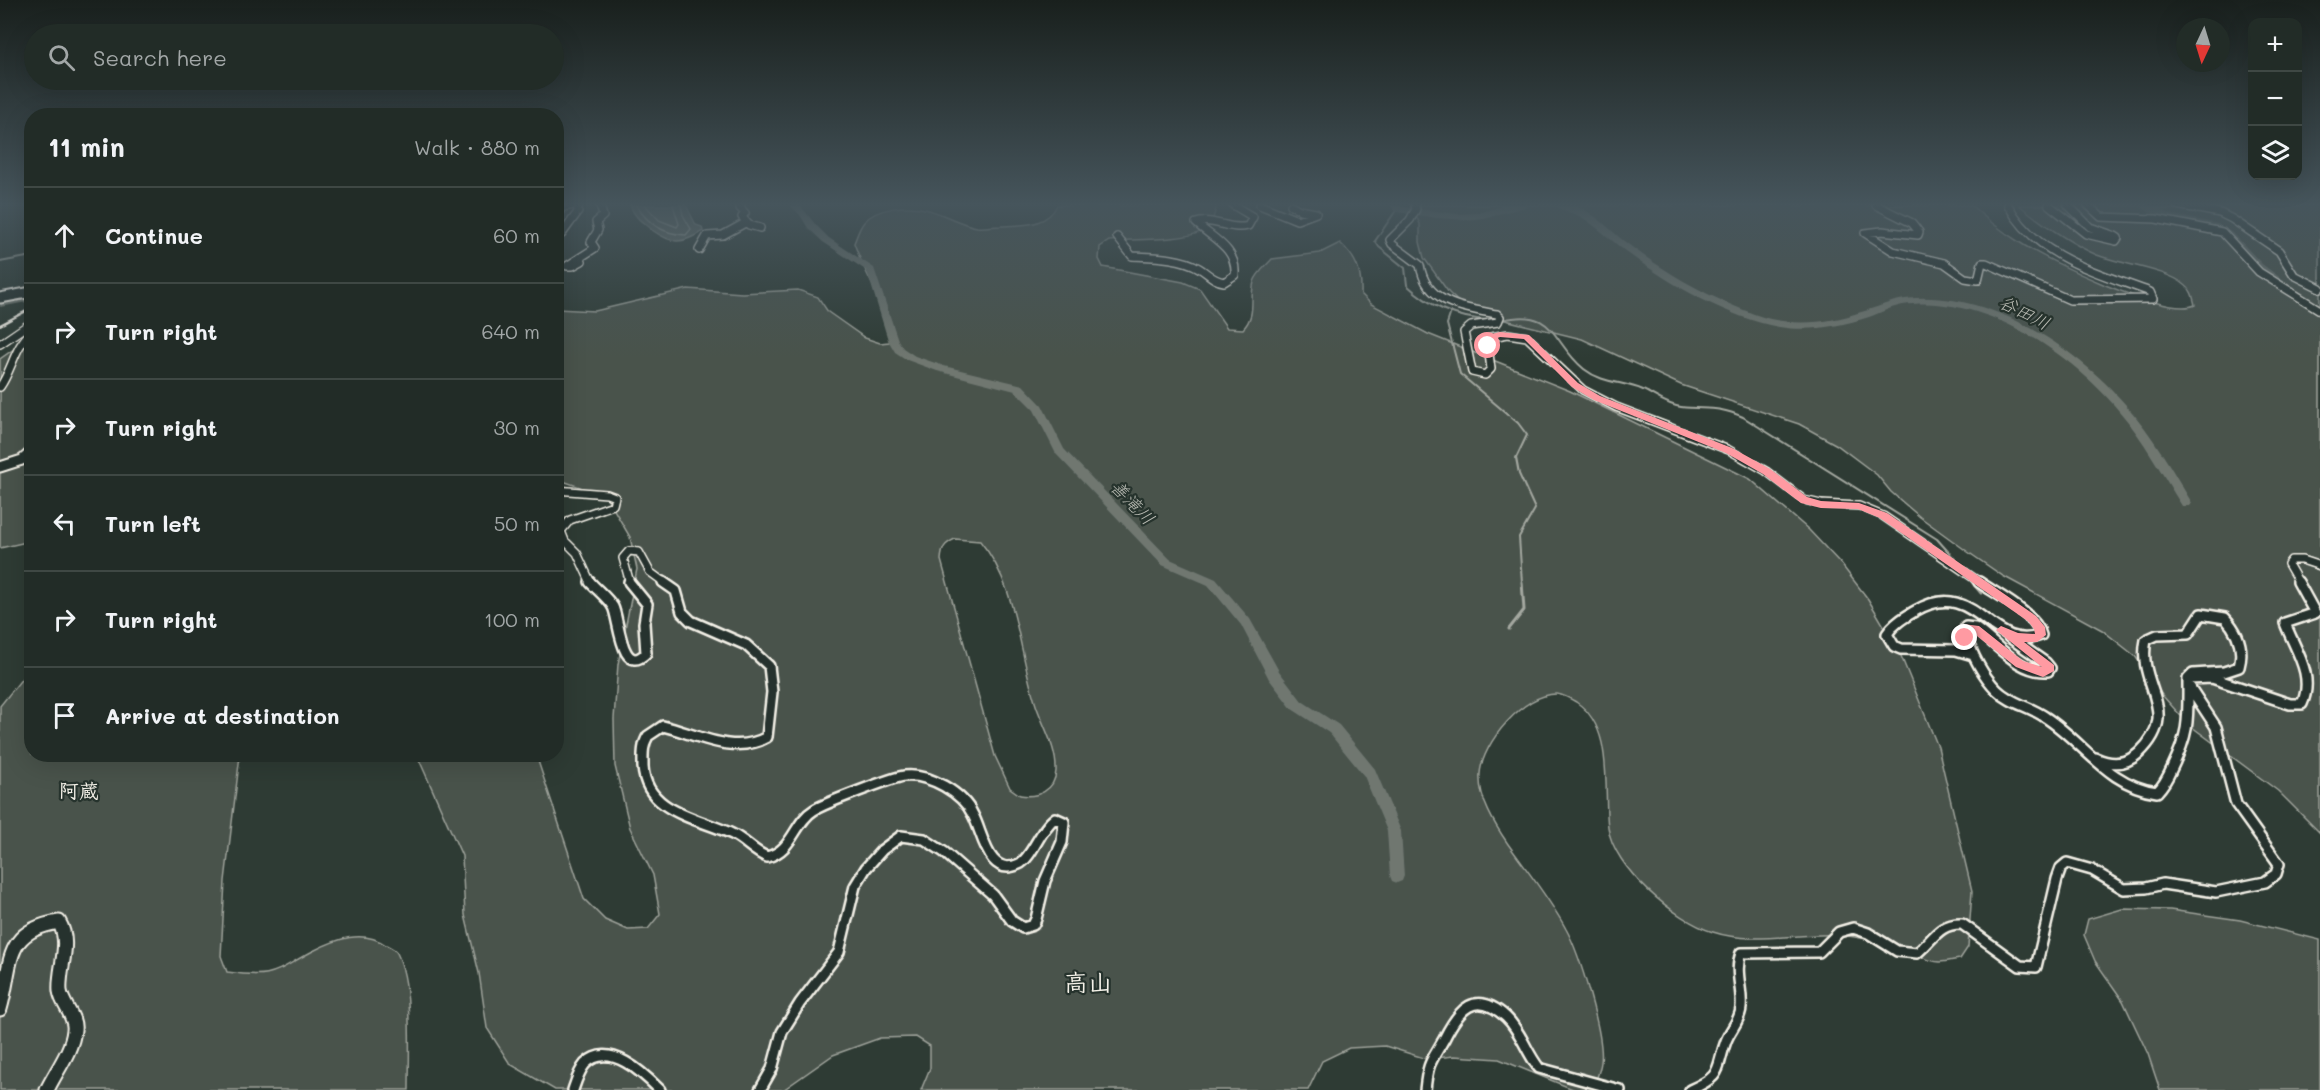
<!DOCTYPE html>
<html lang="en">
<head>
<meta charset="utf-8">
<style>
  :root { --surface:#222c27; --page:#2a342f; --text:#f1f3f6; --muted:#a2a7a7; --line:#3f4844 }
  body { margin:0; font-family:Mali,"Klee One",sans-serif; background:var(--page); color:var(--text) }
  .controls { position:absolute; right:18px; top:18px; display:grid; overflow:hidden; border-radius:12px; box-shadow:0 6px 24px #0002 }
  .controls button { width:54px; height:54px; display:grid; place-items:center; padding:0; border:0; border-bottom:2px solid var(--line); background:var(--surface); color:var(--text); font:30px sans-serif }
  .compass { position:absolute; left:2176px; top:18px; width:54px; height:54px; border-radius:50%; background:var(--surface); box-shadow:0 6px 24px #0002; rotate:184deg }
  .stop { position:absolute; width:18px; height:18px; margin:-14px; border:4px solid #ff9aa2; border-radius:50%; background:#fff }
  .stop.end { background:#ff9aa2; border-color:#fff; box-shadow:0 2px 6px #0008 }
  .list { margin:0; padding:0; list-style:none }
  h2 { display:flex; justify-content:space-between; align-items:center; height:78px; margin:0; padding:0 24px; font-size:26px }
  h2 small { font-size:20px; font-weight:400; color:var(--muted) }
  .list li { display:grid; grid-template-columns:39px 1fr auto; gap:18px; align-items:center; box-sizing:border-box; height:96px; padding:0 24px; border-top:2px solid var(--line) }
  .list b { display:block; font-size:22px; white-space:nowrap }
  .list em { font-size:20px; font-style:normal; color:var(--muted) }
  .icon { flex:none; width:33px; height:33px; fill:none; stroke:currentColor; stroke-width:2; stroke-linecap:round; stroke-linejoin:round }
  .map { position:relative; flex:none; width:2320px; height:1090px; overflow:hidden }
  .search { position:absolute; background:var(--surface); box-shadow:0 6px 24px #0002; left:24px; top:24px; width:540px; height:66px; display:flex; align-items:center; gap:15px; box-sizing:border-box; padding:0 21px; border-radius:33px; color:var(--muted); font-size:22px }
  .panel { position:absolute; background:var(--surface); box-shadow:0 6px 24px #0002; left:24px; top:108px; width:540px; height:654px; border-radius:24px }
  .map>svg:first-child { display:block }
  .green { fill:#48524c; stroke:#9ea29a; stroke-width:1.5; fill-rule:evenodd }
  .water { fill:#6f7770; stroke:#a4a8a0; stroke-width:1.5 }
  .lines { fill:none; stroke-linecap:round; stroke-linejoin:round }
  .shore { stroke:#bfc0b8; stroke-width:1.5 }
  .stream-far1 { stroke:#a4a8a0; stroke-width:2 }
  .stream { stroke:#a4a8a0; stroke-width:3 }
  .river { fill:#6f7770; fill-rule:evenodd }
  .street-far1-casing { stroke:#f4f1e8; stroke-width:10 }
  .street-casing { stroke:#f4f1e8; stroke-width:14 }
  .secondary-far1-casing { stroke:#f4f1e8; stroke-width:13 }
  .secondary-casing { stroke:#f4f1e8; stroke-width:17 }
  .street-far1 { stroke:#26332d; stroke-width:7 }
  .street { stroke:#26332d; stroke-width:9 }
  .secondary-far1 { stroke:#26332d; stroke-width:9 }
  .secondary { stroke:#26332d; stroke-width:13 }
  .rail { stroke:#f4f1e8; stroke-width:2 }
  .route { fill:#ff9aa2 }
  .labels { text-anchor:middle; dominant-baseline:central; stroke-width:4.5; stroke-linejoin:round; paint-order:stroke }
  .water-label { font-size:18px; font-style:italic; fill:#b8bab2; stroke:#26332d }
  .quarter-label { font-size:20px; font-weight:bold; fill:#f4f1e8; stroke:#26332d }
  .near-quarter-label { font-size:24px; font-weight:bold; fill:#f4f1e8; stroke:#26332d }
</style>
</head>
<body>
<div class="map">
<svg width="2320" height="1090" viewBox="0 0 2320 1090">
  <rect width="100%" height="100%" fill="#2e3b34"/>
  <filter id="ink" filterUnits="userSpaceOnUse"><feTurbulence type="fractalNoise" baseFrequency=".0167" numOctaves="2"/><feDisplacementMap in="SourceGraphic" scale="12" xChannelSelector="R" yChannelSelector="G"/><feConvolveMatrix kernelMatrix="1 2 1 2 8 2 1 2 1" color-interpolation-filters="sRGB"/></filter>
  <g filter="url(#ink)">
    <path class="green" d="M1057,205H1217C1214,214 1213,225 1204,230C1188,241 1131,239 1109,241L1100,247L1099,259L1103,267L1183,282L1200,289L1227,328L1243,329C1257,314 1249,300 1254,282C1257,273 1266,266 1272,259L1320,253L1340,243C1356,257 1362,272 1361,294L1371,304L1428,334L1570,391L1750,479L1809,530L1841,564L1868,599L1899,651L1938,747L1972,891L1968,947L1960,959C1953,960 1946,962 1940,962C1929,962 1916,954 1906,951C1882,943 1861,936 1836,935C1796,933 1752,945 1713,932C1675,920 1613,868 1608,827C1603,788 1615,728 1576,702C1571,699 1563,695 1557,694C1524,693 1482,743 1480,774C1478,798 1495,825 1508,844C1528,872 1550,899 1566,929C1579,952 1605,1037 1601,1062C1600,1071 1596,1079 1594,1087L1575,1090L1499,1059L1454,1056L1427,1059L1385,1046L1349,1048L1322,1061L1308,1090H921L930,1068V1046L916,1037L880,1038L833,1055L783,1090H555L510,1064L487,1028L479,973L465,915L462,856L417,755H536L584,899L605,920L628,930L648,929L660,914L653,875L630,828L615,766L614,719L618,664L637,569L630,537L606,496L557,479V309L595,311L688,289L742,293L798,290L818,297L828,312L865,338L880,343L889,342L893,335C884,302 865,275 854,243C857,236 859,228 864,222C877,207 907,205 925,209C943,213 959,224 977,227C984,228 993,226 1000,226C1021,225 1047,227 1057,205ZM955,539L980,541C1018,586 1018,651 1036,705C1043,726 1057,748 1056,771C1055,791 1037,798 1020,795L1010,788L995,756L941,560C942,548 944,544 955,539Z
      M1410,205H1971C1986,219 2002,231 2019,242C2047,261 2166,318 2195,305C2193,297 2192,290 2185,285C2169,270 2120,264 2097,255C2069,243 2043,224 2019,205H2146L2164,209L2187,210L2191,205H2320V833L2278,791L2188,724L2162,695L2135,656L2102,630L2003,576L1968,552L1920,517L1891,492L1877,475L1837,445L1799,424L1681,385L1582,339L1481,314L1462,305L1449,293L1424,258L1420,242V224Z
      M31,337V541L0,548V359Z
      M31,667L32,754L240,755L225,881L221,956L227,972C276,979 273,972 313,951C336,939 363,929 386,945C390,947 395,949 397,953C413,985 409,1053 409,1090H0V706Z
      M2122,909L2170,910L2240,920L2320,940V1090H2160L2148,1054L2123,1001L2095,961L2084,935L2088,919Z"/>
    <path class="water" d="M630,205H686L696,225L702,227L703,231C681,245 672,244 652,230C642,222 634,217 630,205Z"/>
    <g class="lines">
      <path class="shore" d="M636,205C648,224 663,234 686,235L691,229L683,215L681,205
        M645,205L659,220L677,227L679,224L673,205"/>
      <path class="stream-far1" d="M1397,209L1375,241L1379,247L1405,268L1407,285C1429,306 1456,318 1487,320
        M0,262L32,256
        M1451,312L1447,324L1460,374L1518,423L1527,435L1516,458L1519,474L1535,509L1519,537L1522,583
        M1502,320C1556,307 1551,342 1584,369C1603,384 1623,381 1643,390C1656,396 1666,405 1681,407C1706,410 1717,405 1743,417L1937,539L1961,566
        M1971,580L1974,583"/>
      <path class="stream" d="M1972,582L1981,593
        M1509,629L1524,610L1522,582"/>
      <path class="river" d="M790,205H800L815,224L829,238L874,268L898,340L903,348L915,356L944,366L1023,385L1042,405L1064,449L1170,559L1216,579L1250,619L1279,671L1302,701L1339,725L1375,769L1401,831L1404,876L1402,881L1397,883L1392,881L1390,876L1387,831L1364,776L1329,733L1292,709L1269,679L1241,625L1208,585L1162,565L1056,454L1034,410L1015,391L937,371L907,360L895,352L888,340L867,271L823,242L808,228L800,215Z
        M1391,205L1457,214L1477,213L1507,205H1528L1526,207L1483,218L1467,220L1437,218L1397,212L1394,211Z
        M1553,205C1559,205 1566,204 1572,205C1592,210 1608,228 1624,241C1636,250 1648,259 1661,267C1690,286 1722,302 1754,314C1789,327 1826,324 1861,312C1876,308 1890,301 1905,299C1986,289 2074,345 2126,405C2152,434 2172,469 2192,503L2190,506H2182C2162,474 2144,440 2119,411C2071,353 1982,293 1903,305C1891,307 1880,313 1869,317C1840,326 1810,332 1779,327C1728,318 1670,284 1629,254C1614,243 1601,230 1586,220C1576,213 1562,211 1553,205Z
        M2139,205H2151L2170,214L2218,224L2234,234L2262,264L2294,288L2292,290C2273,293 2241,247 2225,237C2200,219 2164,226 2139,205Z
        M32,295V301L0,307V301Z"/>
      <g class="street-far1-casing">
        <path id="street-far1" d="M741,205L740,208L745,213L742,217L749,225L760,228
          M1260,205L1297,220L1316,213L1300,210L1291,205
          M1415,205L1416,209L1410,220L1390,240L1392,244L1420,265C1426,304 1464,308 1497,314L1500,317L1498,322L1471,326L1464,332L1472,372L1485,375L1491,369L1488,346L1491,337L1508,334L1527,337L1583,390L1616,407L1729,450L1766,471L1804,500L1821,504L1859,506L1883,516L1981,583
          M1876,205L1912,223L1919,232L1918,235L1882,231L1865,233L1893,251L1944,263L1965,278L1978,280L1982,263H1986L2070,300L2153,299L2150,292C2097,272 2037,258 2008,205
          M2049,205L2086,234L2116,241L2118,238L2115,236L2090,227L2068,205
          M2088,205L2101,217L2156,219L2222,232L2259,272L2320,310
          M2177,205L2220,213L2232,219L2279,251L2294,275L2320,288
          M556,209L573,205
          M556,222L561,208
          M562,234L578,212V205
          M1117,237L1132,256C1153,257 1181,257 1199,268C1209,274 1212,280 1224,282L1235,275C1237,248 1213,239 1196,223C1213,217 1230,231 1248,226L1253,217L1233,205
          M699,250L707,236L723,235L745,223
          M582,261L573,266H567L595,248L591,242L598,230L596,222L603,216L600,205
          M0,344L32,322
          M0,387C13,368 14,347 32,331
          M556,490L607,494L615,497L613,505L570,520L561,531L565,541L577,553L591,583
          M630,583L623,558L629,551L639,552L650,572L665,583
          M2299,583L2288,564L2291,560H2302L2320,566"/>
      </g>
      <g class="street-casing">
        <path id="street" d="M590,582C597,590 608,598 613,607C619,618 621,678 646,653L644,623L647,604L629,582
          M663,582L676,591L682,612L691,621L746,645L769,666L772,692L767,737C734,756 696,734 663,726L648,736C642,745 643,756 643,767C646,813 699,818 732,834C745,840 754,852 767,857C793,851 794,822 814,810C823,804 894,777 904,776C929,773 963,793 973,815C983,833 988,879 1019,864C1032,858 1039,830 1055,818L1064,822L1062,842L1045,881L1036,919L1033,925L1023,928L1012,921L993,895L944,852L924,839L901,836L882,850L866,868L855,886L839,952L800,1003L782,1032L772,1069L760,1090
          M2009,637L2046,663L2050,668L2048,671C2018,673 1998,644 1975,628L1966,627L1964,631C1971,652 1981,674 1997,690C2011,704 2030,706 2045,717C2084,742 2108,786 2157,792C2164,785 2168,777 2172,768C2190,731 2188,719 2188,679
          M1973,655L1956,650L1901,649L1894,646L1887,634C1894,623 1905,617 1915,611C1977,575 1990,655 2041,635C2036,614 1996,594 1979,582
          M2190,679L2212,678L2290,704H2302C2315,675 2295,650 2285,623L2315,613L2298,582
          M2096,758C2111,765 2126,765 2139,753C2183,711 2136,686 2146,640L2157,635L2188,634L2201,614L2225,618C2238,632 2244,649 2239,667L2224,672L2193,674L2188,679
          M573,1090C576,1081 579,1071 585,1064C609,1040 644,1074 660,1090
          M1425,1090C1428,1061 1431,1062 1444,1039C1459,1009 1475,989 1506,1017C1521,1031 1526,1052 1539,1068L1620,1090
          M1690,1090C1724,1075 1715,1071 1726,1041C1730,1030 1740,1021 1741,1008C1743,989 1734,972 1741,953L1819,952L1839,932L1853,928L1868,933L1897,951L1917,953C1933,940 1939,923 1962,924L2020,966L2036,967L2057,879L2061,868L2067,863L2092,870L2124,889L2146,888L2163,884L2216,892L2265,882L2276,874L2279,864L2236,804L2216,727L2189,686"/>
      </g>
      <g class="secondary-far1-casing">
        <path id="secondary-far1" d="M0,298L32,292
          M0,467L22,460L32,451"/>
      </g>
      <g class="secondary-casing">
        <path id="secondary" d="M0,1009C13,964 2,931 59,922C72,944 58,968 60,991C62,1005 76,1016 74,1030C72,1051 56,1071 47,1090"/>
      </g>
      <use href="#street-far1" class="street-far1"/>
      <use href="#street" class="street"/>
      <use href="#secondary-far1" class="secondary-far1"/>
      <use href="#secondary" class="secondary"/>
      <path class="rail" d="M556,207L565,205
        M0,325L32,308"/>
    </g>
  </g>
  <linearGradient id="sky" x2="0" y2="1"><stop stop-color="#19201d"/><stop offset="0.57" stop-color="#46555c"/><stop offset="1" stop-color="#46555c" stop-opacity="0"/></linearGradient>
  <rect width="2320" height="358" fill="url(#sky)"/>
  <path class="route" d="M1500,332L1529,335L1578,383L1600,396L1732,448L1770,469L1807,497L1821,501L1859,503L1887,513L2036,616L2045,627L2046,635L2037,642H2024L2054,665V671L2043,677L2016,667L1972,632H1969V640H1962L1958,631L1963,624L1979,626L2023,661L2042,667L1996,630L2001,626L2018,633L2035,634L2034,629L2029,622L1880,518L1858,509L1821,508L1801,503L1763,474L1726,453L1594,400L1572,387L1524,339L1500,337L1495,339L1491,348H1485L1488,335Z"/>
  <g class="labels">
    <g class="water-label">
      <text transform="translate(2025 312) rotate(27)">谷田川</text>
      <text transform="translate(1133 502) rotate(46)">善滝川</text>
    </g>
    <g class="quarter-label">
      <text x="79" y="790">阿蔵</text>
    </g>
    <g class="near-quarter-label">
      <text x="1088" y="981">高山</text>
    </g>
  </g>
</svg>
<div class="controls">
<button>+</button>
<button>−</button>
<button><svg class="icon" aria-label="layers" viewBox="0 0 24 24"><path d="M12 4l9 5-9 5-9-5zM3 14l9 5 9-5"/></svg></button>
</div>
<svg class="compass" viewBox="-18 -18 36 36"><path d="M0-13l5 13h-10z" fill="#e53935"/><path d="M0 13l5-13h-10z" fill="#a2a7a7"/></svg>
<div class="stop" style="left:1488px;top:346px"></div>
<div class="stop end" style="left:1965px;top:638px"></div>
<div class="search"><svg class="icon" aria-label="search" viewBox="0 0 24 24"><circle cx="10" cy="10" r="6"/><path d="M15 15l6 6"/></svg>Search here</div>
<section class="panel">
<h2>11 min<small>Walk · 880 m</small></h2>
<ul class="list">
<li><svg class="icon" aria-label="ahead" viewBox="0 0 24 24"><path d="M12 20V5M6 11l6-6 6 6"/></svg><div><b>Continue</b></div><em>60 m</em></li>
<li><svg class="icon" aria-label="right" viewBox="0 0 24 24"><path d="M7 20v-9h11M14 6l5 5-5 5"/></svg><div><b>Turn right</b></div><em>640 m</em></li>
<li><svg class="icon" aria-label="right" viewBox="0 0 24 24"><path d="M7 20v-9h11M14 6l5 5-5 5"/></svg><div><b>Turn right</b></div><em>30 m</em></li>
<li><svg class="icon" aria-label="left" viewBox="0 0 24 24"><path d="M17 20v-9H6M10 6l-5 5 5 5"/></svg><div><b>Turn left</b></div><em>50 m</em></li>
<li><svg class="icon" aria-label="right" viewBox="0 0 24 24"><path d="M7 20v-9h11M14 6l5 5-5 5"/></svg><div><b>Turn right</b></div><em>100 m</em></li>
<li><svg class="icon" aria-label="arrive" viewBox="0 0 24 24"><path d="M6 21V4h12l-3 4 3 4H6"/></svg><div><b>Arrive at destination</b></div></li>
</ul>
</section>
</div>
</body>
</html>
